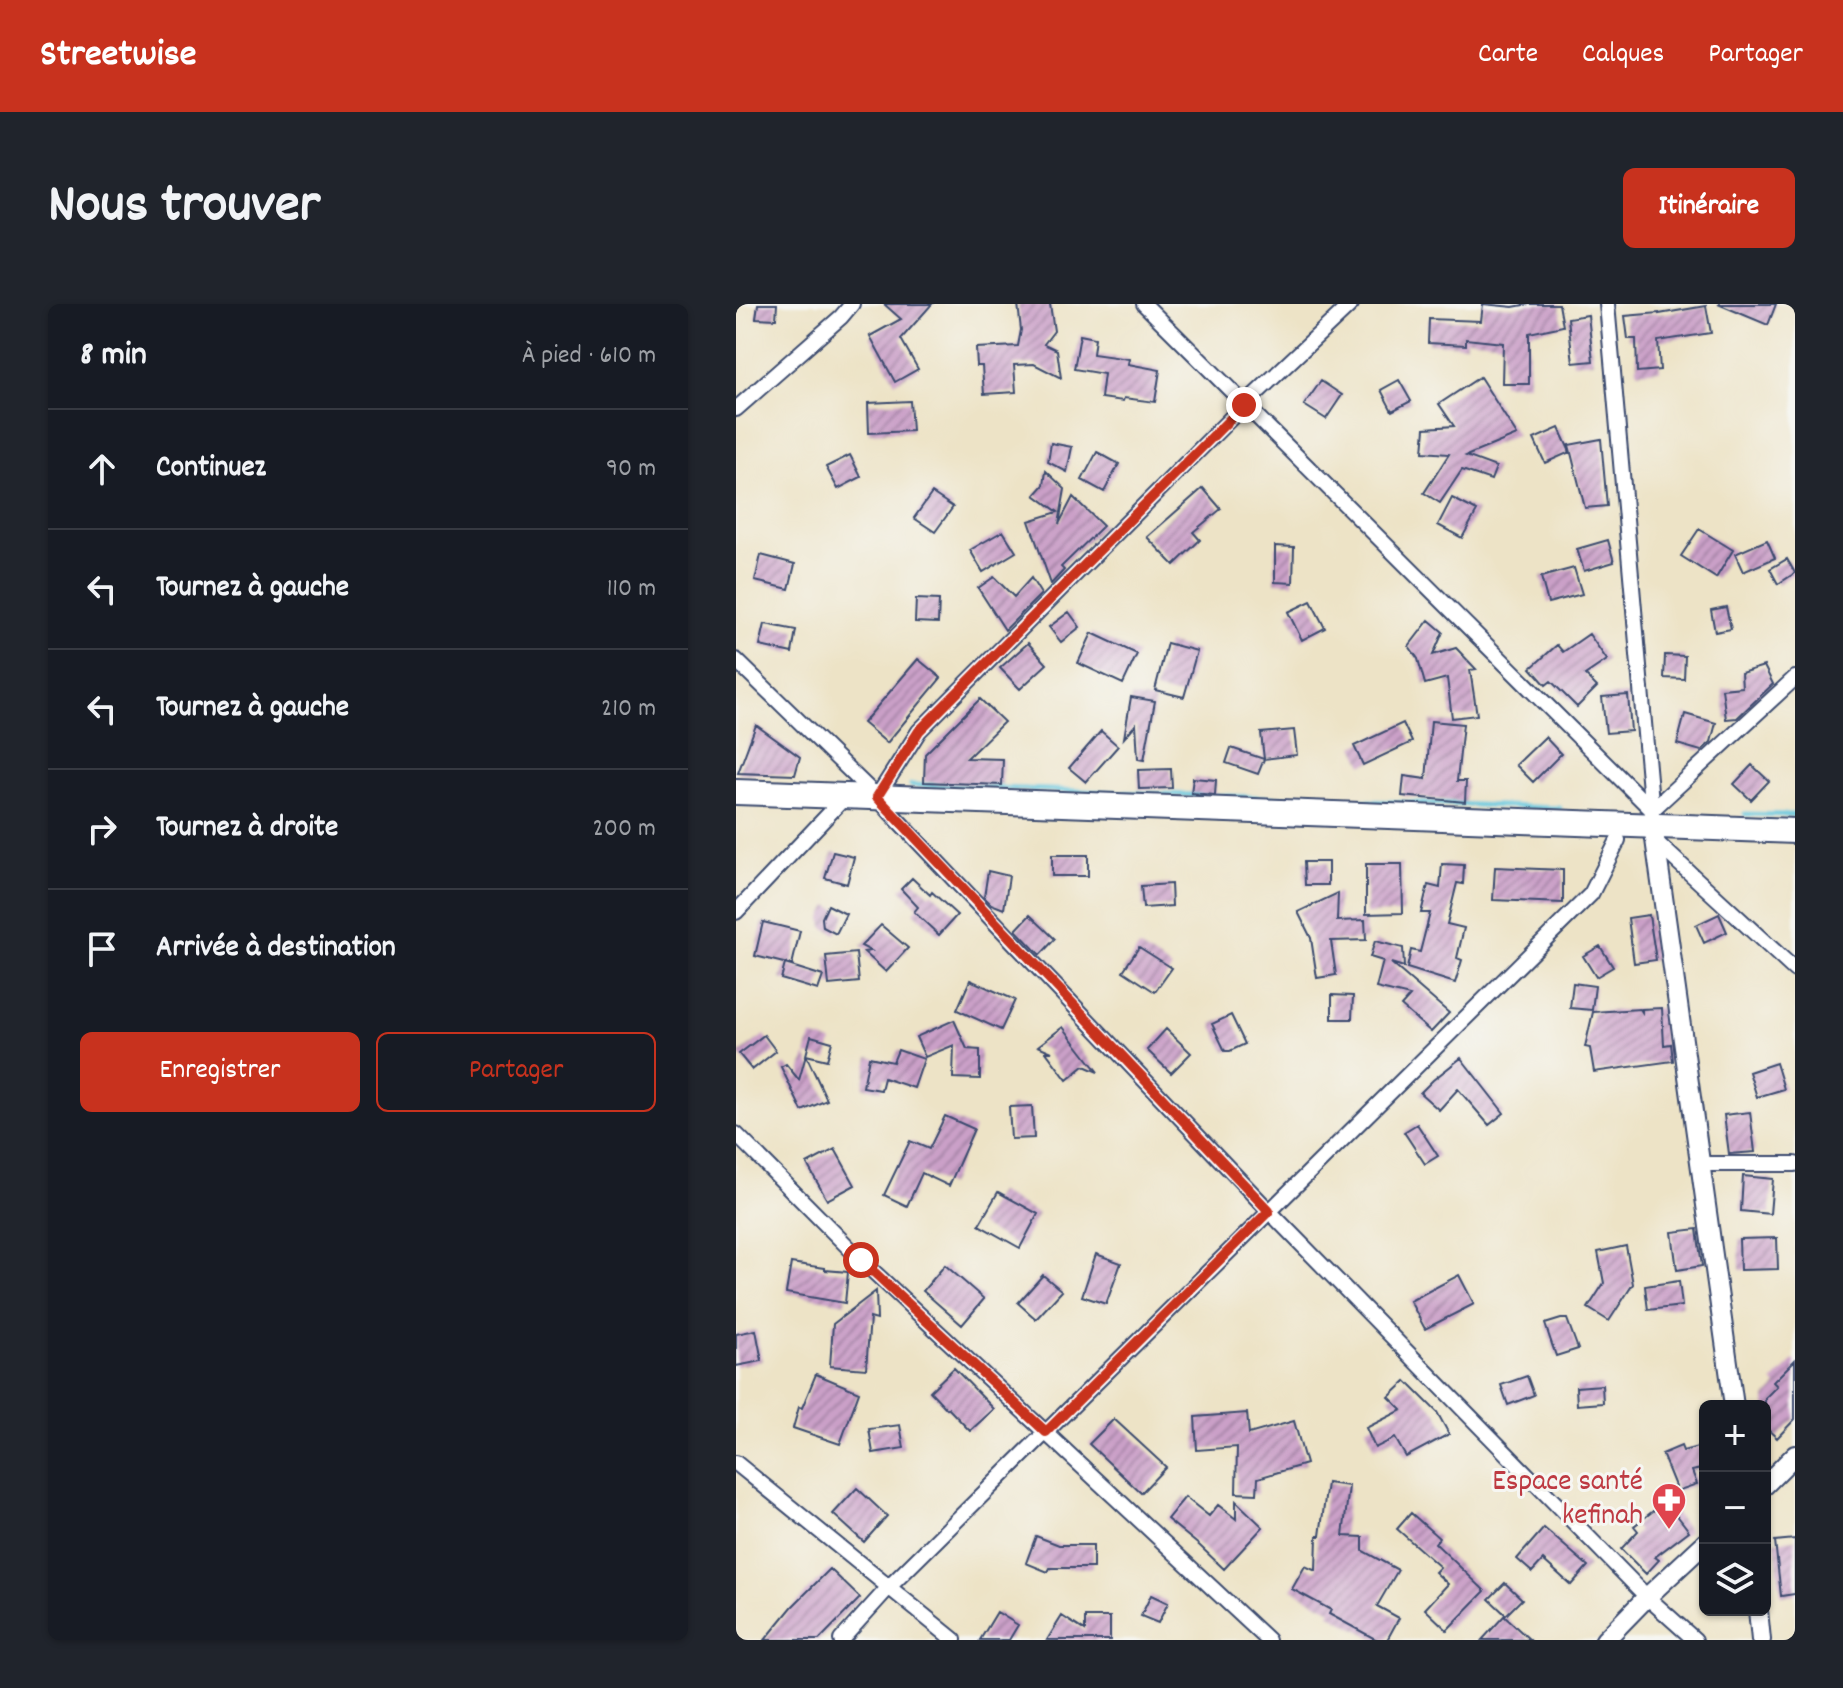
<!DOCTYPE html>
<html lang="fr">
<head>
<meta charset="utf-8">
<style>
  :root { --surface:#171b24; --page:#20242c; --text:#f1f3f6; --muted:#9ea1a6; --line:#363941; --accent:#c8321e }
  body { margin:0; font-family:Dekko,sans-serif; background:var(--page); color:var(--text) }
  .controls { position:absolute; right:24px; bottom:24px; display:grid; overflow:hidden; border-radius:12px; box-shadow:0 2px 6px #0004 }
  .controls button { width:72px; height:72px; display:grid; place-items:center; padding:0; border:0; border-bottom:2px solid var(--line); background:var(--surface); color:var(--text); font:40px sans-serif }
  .stop { position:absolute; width:24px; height:24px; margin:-18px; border:6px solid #c8321e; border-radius:50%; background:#fff }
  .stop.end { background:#c8321e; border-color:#fff; box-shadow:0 2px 8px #0008 }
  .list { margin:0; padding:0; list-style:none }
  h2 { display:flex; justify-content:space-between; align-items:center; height:104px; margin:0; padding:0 32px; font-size:34px }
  h2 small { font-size:26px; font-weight:400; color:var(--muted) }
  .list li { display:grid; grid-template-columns:52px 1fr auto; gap:24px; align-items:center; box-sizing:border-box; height:120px; padding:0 32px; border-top:2px solid var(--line) }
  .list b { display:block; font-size:30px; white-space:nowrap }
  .list em { font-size:26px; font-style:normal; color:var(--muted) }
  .actions { display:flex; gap:16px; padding:24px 32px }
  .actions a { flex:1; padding:18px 0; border:2px solid var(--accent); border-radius:12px; text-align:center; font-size:28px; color:var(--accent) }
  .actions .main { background:var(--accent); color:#fff }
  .icon { flex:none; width:44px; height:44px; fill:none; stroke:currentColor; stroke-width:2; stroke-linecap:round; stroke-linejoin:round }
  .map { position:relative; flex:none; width:1059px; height:1336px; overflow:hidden; border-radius:12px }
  header { display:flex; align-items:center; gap:48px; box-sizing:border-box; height:112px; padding:0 40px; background:var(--accent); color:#fff }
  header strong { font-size:38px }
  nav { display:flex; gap:44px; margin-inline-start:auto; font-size:28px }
  .intro { display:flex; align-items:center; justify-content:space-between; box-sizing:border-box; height:192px; padding:0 48px }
  h1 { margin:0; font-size:56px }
  .button { padding:20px 36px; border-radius:12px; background:var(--accent); color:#fff; font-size:28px; font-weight:700 }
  main { display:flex; gap:48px; padding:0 48px }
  aside { flex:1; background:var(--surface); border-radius:12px; box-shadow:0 2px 6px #0004 }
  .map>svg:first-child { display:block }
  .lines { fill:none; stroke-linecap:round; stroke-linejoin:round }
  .stream { stroke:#5fc5dc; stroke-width:5 }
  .building { fill:url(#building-hatch) }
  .minor-casing { stroke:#3a4a6e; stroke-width:18 }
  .tertiary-casing { stroke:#3a4a6e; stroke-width:22 }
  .trunk-casing { stroke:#3a4a6e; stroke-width:28 }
  .minor { stroke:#fff; stroke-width:14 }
  .tertiary { stroke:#fff; stroke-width:18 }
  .trunk { stroke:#fff; stroke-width:24 }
  .route { stroke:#c8321e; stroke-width:10 }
  .labels { text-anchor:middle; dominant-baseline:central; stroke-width:6; stroke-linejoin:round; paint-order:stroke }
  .health-label { font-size:30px; fill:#be3a42; stroke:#f6f6f2; text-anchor:end }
</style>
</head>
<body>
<header>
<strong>Streetwise</strong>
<nav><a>Carte</a><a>Calques</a><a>Partager</a></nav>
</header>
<div class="intro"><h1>Nous trouver</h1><a class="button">Itinéraire</a></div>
<main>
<aside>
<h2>8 min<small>À pied · 610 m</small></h2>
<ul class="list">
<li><svg class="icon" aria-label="ahead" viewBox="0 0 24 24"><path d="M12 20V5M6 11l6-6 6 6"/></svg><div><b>Continuez</b></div><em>90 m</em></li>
<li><svg class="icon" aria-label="left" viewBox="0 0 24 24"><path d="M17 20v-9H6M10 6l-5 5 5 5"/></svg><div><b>Tournez à gauche</b></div><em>110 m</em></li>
<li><svg class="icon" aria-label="left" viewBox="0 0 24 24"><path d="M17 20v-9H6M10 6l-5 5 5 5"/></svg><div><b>Tournez à gauche</b></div><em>210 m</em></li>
<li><svg class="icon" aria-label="right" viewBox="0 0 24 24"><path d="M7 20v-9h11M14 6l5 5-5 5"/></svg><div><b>Tournez à droite</b></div><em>200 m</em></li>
<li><svg class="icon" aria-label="arrive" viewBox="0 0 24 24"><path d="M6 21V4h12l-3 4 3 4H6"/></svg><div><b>Arrivée à destination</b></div></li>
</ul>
<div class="actions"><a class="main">Enregistrer</a><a>Partager</a></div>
</aside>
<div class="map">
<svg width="1059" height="1336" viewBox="0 0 1059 1336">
  <defs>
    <pattern id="building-hatch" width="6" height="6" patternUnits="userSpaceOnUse" patternTransform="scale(2)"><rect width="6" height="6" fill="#cba0c8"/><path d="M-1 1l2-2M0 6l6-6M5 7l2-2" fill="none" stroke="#a483a6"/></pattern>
  </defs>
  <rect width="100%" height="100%" fill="#f6f6f2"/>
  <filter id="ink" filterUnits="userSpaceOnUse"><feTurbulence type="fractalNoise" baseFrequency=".0125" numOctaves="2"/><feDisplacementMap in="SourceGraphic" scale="16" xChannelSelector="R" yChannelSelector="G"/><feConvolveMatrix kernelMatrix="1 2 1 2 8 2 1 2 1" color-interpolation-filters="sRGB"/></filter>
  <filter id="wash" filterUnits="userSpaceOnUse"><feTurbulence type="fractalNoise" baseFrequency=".006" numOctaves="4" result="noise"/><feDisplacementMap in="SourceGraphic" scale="32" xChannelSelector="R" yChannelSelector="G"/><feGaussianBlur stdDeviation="1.8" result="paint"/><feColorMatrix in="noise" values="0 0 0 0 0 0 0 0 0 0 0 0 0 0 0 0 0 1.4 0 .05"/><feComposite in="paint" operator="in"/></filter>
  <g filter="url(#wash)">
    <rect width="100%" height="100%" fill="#ede3c6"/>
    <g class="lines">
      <path class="stream" d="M175,481L824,504
        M1009,510L1059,511"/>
    </g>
    <g id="blocks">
      <path class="building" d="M22,0H41L40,15L20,14Z
        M148,0H196L165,35L182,65L159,78L134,32L165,15Z
        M282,0H314L318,27L308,40L321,46L325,74L298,60L278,61L280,88L248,90L246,62H241L240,44L282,42L285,26Z
        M747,0L777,3L793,0H823L827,22L793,29V80H766L767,39L730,35V41L692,39L693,15L745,17Z
        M982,0H1040L1032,21Z
        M970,2L975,29L922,37L924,66L901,68L900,35H892L889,12L923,9V10Z
        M852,11L857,57L837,59L832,14Z
        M344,31L359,34L357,50L393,55L392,60L424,66L419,98L388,94L387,97L365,94L368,70L338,65Z
        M744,73L781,131L730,152L760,163L755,176L726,166L704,199L688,189L713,150L687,148L689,124L718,122L703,100Z
        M663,76L675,97L656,107L645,86Z
        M585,77L606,91L590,115L568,101Z
        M174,97L176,127L133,129L132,99Z
        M823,124L834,148L809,159L798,135Z
        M865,135L871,202L849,204L833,141Z
        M315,139L336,143L331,168L312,158Z
        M361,148L383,160L368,188L346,176Z
        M114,151L125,173L102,185L90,163Z
        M310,167L329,185L323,220L337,193L367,222L325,263L328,266L315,280L293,217L322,208L299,191L308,181Z
        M467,184L485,205L457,228L464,236L438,261L411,233Z
        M196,189L217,203L199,228L178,214Z
        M716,194L741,207L726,234L702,221Z
        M963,225L997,246L980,274L945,252Z
        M267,227L280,248L247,268L234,246Z
        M872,236L878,258L848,267L841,245Z
        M1031,236L1039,254L1007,268L999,250Z
        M539,242L558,243L557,279L539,278Z
        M25,251L59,260L53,285L19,277Z
        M1051,255L1059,269L1042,280L1034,265Z
        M838,264L846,290L812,299L805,273Z
        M258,273L278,293L295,274L305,290L269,326L242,284Z
        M180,295L203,296L202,319L179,318Z
        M575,297L589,324L566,336L552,308Z
        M990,303L995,325L979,328L975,306Z
        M333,308L344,323L325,338L313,323Z
        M693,316L707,328L697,351L720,344L740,365L734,366L741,411L716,414L711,374L689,380L682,355L673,342Z
        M29,320L60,326L56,349L24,342Z
        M356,329L401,350L387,380L342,359Z
        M853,330L871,356L849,371L861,383L841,403L815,377L810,381L795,364L821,341L827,348Z
        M292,339L311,360L284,385L264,364Z
        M431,339L461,347L448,393L419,386Z
        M929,351L949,352L948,375L928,374Z
        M182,355L205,374L151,439L127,419Z
        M1028,362L1037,380L1001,414L990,415L986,385L1006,383L1005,369Z
        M892,391L895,427L870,429L866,393Z
        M395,393L419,397L408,456L402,455L400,420L388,434Z
        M244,395L268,418L231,454L267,455L266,481L188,478L189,450Z
        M949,410L980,419L975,438L965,447L941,440Z
        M695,417L727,420L721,477H730L729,498L666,492L668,472L690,475Z
        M667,419L676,438L627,461L618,442Z
        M20,421L64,453L59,471L2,469Z
        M558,426L561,451L528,455L525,429Z
        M365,427L382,442L350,478L333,464Z
        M809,433L825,450L797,478L780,461Z
        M495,444L528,455L522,470L490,459Z
        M1016,461L1033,477L1015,496L998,480Z
        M435,465L436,484L403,485L402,466Z
        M457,474L480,476L479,491L455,489Z
        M97,548L118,553L111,580L89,574Z
        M316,551H352V572H316Z
        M568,558H592V581H569Z
        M630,560H666L667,609L630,610Z
        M706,560L728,561L727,580L721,579L711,620L728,624L721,654L726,656L719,679L671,664L675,646L684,648L694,609H685L692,581L704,584Z
        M759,563L827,566V599L757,596Z
        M252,567L273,572L268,605L255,600L248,593Z
        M176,574L194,591L196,588L221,611L203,631L178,608L182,603L165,585Z
        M435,580L436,602L407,604L405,582Z
        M602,589L601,617L629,616L630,636L595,637L600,671L581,674L575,634L562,608Z
        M92,601L110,610L100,630L87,623L86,614Z
        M983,610L991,628L968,639L960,621Z
        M294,611L319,635L304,651L280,626Z
        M913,611L920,656L898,659L892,614Z
        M27,618L64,627L56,661L19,652Z
        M145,621L172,644L150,668L128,648L135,647L125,642Z
        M639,637L667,644L668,663L655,659L713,709L695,728L665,702L674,692L640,684L647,657L634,653Z
        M864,642L877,663L860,673L847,652Z
        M403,643L436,664L419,688L387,667Z
        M120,649L123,678L93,681L90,652Z
        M49,660L87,672L82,686L45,675Z
        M234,676L279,696L265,726L221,706Z
        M837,679L859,682L856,706L834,704Z
        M596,691L617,692L616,715H596Z
        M926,704L928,741L935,740L937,757L858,768L854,744L849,743L857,708L904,705L906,708V705Z
        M495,711L509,740L494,747H489L476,720Z
        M218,716L231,745L244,746V775L217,774L218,741L189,753L180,733Z
        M327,723L354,758L362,768L348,762L331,776L310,748H316L302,742Z
        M430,725L455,749L435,769L411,746Z
        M28,731L40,747L16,766L3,750Z
        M75,732L96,738L91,756L70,751Z
        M162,746L188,755L178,784L148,774L145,786L127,783L133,753L157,758Z
        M70,751L91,796L66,807L45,763L50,760L63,776Z
        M725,754L768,809L753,821L722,785L703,806L684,789L697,776Z
        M1040,759L1048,785L1021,793L1013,768Z
        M296,802L298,834L275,835L273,803Z
        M1014,808L1019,848L993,850L988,811Z
        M209,812L238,825L213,882L186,869L171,902L148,891L174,837L193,845Z
        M681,820L702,852L689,860L668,828Z
        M99,845L119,881L91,896L71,860Z
        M1007,872L1037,875L1034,910L1005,907Z
        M262,888L302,910L284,944L243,921Z
        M961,925L966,962L941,966L936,928Z
        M1041,934L1042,965L1004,966L1003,935Z
        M890,942L897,980L873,1017L852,1004L868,979L862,948Z
        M360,950L385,959L370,1000L346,992Z
        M55,959L89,964V966L112,968L109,999L50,989Z
        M209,961L248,995L226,1021L187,987Z
        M307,971L326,987L300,1015L282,999Z
        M723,971L738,1000L689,1025L674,997Z
        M943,977L946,1002L912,1006L909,982Z
        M140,987L141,1016L134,1014L130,1065L94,1062L97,1020Z
        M825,1015H831L842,1045L820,1052L809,1020Z
        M20,1026L26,1057L0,1062V1030Z
        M1059,1056V1115L1041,1134L1029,1123V1094L1041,1082L1037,1078Z
        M218,1064L258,1105L234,1127L212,1104L211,1105L194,1087Z
        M80,1070L123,1088L104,1140L57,1124L63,1103L66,1104Z
        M791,1072L798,1091L772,1101L765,1081Z
        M670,1077L701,1108L713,1130L670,1153L659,1134L639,1144L630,1124L666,1106L653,1093Z
        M866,1081L867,1099L841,1101L840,1083Z
        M511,1109L513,1130L558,1117L570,1160L522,1174L521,1190L500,1189L501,1143L461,1146L459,1113Z
        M378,1115L430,1163L405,1189L353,1140Z
        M164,1121L168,1144L137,1149L133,1125Z
        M969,1141V1164L956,1167L961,1180L941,1187L926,1150L945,1142L947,1147Z
        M591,1179L613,1182L607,1232L627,1233V1247L662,1266L641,1302L663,1314L651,1336H641L593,1310L595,1306L556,1285L569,1262L580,1267L581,1232H584Z
        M121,1184L151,1212L128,1238L97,1210Z
        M449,1193L473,1212L482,1201L500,1215V1197L527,1223L488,1265L464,1242L431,1215Z
        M930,1197L953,1227L919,1253L923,1256L910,1270L885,1245L902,1227L898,1222Z
        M675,1209L703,1234L699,1239L749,1287L711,1326L689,1305L712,1280L699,1268L704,1263L661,1225Z
        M808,1224L852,1262L835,1281L807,1256L796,1268L781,1255Z
        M300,1232L323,1241H357V1264H314L312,1268L290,1259Z
        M1059,1235V1290L1045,1292L1039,1237Z
        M94,1265L124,1294L83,1336H29L56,1303Z
        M769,1279L786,1295L770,1311L753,1295Z
        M415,1291L432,1299L422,1319L405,1312Z
        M261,1308L282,1321L273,1336H244Z
        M326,1312L349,1327V1313H374V1336H311Z
        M768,1312L794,1336H746Z"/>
    </g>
  </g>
  <g filter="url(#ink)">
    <use href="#blocks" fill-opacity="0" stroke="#3a4a6e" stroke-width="2"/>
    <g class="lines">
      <g class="minor-casing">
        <path id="minor" d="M408,0L916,506L1059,374
          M871,0L916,509
          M0,105L105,13L116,0
          M0,356L141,493L155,509L533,907L911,1293L959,1336
          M141,493L183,427L508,101L615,0
          M919,537L1059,666
          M0,608L110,492
          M0,830L125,956L532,1336
          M964,860H1059
          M0,1159L218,1336
          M105,1336L153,1283L855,590L882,536"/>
      </g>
      <g class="tertiary-casing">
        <path id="tertiary" d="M917,521L998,1102
          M1029,1181L1059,1151
          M1022,1306L1025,1336
          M869,1336L911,1293L969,1239"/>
      </g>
      <g class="trunk-casing">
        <path id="trunk" d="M0,488L1059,527"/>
      </g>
      <use href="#minor" class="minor"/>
      <use href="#tertiary" class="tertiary"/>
      <use href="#trunk" class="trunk"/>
    </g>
  </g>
  <g class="lines" filter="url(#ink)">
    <path class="route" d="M125,956L310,1128L533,907L141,493L183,427L508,101"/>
  </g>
  <defs>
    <g id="pharmacy-pin" transform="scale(1.8)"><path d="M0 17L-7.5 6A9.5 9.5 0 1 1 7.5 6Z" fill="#e0444e" stroke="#f6f6f2"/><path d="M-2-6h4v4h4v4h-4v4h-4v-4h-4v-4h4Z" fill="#fff"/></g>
  </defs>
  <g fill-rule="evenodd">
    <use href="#pharmacy-pin" x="933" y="1196"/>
  </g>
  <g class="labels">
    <g class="health-label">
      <text x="907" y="1179">Espace santé<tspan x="907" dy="34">kefinah</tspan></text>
    </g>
  </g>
</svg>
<div class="controls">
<button>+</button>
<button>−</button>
<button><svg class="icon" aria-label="layers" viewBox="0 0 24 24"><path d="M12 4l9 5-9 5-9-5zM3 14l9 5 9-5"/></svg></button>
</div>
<div class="stop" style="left:125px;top:956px"></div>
<div class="stop end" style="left:508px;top:101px"></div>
</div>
</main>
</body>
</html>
